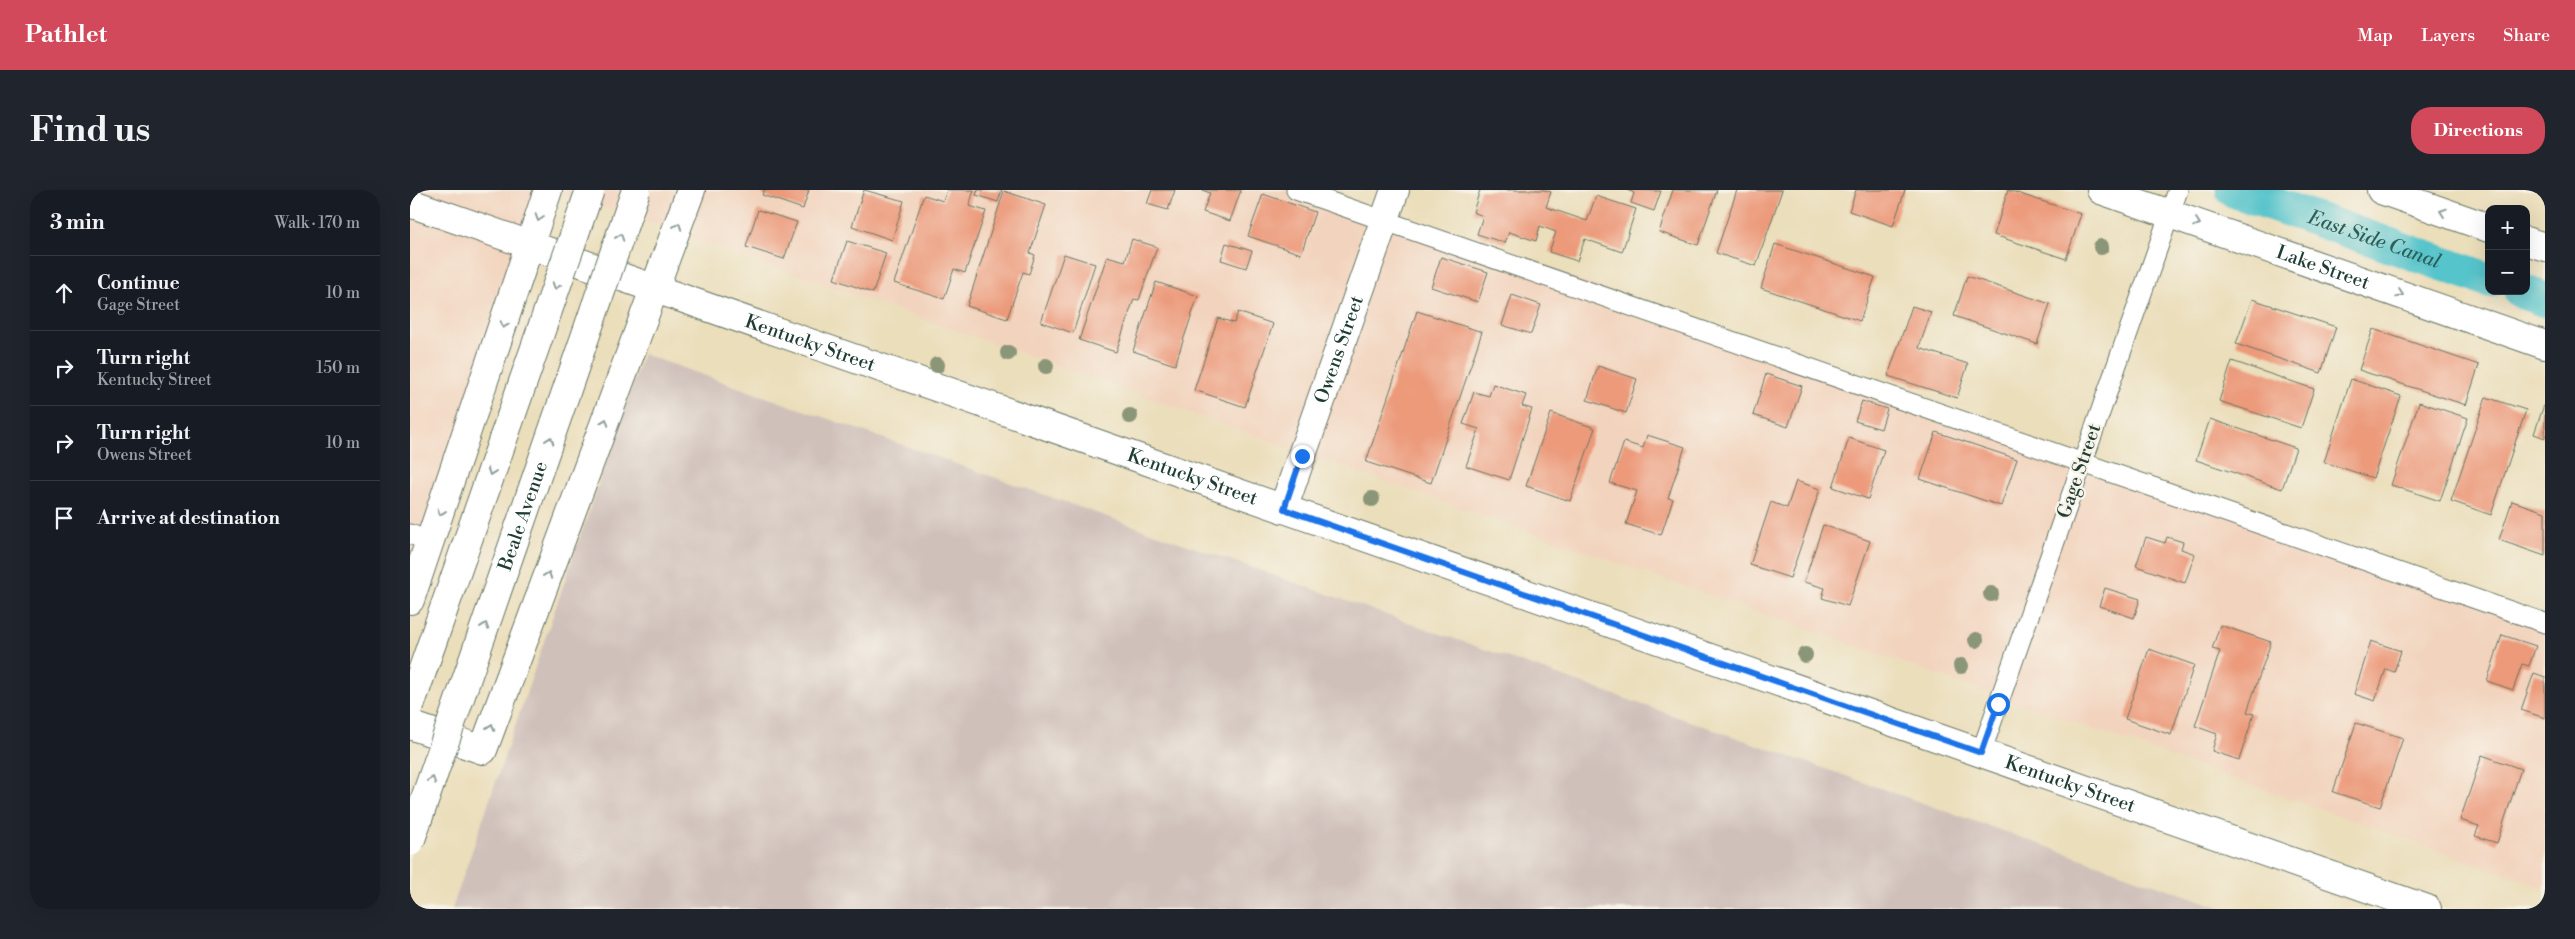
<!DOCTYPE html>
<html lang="en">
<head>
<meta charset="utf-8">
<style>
  :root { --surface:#171b24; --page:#20242c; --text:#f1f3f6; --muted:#9ea1a6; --line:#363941; --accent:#d1495b }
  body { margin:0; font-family:"Libre Bodoni",serif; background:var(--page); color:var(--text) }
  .controls { position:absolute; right:15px; top:15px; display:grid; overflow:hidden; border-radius:10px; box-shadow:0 5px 20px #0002 }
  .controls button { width:45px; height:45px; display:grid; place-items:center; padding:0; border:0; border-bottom:1px solid var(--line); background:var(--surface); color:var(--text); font:25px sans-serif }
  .stop { position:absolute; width:15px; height:15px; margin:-11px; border:4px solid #1a73e8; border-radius:50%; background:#fff }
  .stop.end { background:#1a73e8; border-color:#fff; box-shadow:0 1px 5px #0008 }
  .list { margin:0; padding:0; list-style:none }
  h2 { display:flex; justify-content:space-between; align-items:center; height:65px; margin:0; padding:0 20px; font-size:21px }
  h2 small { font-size:16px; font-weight:400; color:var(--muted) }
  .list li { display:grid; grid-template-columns:32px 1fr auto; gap:15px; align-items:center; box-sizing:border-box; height:75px; padding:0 20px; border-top:1px solid var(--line) }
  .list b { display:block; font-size:19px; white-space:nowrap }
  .list p { margin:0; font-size:16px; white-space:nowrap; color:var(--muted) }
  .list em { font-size:16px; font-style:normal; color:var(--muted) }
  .icon { flex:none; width:28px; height:28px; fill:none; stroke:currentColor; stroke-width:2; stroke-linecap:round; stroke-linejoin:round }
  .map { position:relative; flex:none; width:2135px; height:719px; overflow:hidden; border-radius:20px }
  header { display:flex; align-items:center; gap:30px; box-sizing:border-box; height:70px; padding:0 25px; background:var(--accent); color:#fff }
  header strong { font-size:24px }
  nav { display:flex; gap:28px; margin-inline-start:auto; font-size:18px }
  .intro { display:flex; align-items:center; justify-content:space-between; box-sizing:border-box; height:120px; padding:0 30px }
  h1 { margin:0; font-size:35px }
  .button { padding:12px 22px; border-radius:20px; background:var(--accent); color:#fff; font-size:18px; font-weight:700 }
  main { display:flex; gap:30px; padding:0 30px }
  aside { flex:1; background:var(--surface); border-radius:20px; box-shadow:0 5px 20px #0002 }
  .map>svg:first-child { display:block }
  .built { fill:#f2d4be }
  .industrial { fill:#cfc0ba }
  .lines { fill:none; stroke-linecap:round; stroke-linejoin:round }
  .canal { stroke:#57c4cb; stroke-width:35 }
  .building { fill:#ec9a7a }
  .service-casing { stroke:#667563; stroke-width:21 }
  .minor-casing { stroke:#667563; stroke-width:30 }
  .tertiary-casing { stroke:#667563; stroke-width:30 }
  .service { stroke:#fff; stroke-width:19 }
  .minor { stroke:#fff; stroke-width:28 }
  .tertiary { stroke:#fff; stroke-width:28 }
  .secondary-bridge-casing { stroke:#667563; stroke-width:30; stroke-linecap:butt }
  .secondary-bridge { stroke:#fff; stroke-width:28 }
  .tree { fill:#8b9678 }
  .oneway { stroke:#8f9e9a }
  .route { stroke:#1a73e8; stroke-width:6 }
  .labels { text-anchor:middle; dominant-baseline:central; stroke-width:4.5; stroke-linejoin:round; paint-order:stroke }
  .street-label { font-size:19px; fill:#1f3d34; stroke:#f7f3e8 }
  .water-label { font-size:20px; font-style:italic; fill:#2d5f5a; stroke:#f7f3e8 }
</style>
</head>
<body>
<header>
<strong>Pathlet</strong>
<nav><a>Map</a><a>Layers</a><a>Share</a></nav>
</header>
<div class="intro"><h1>Find us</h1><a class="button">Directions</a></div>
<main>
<aside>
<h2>3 min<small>Walk · 170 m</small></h2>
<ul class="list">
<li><svg class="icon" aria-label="ahead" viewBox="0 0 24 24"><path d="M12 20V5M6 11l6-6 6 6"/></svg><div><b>Continue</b><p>Gage Street</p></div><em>10 m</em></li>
<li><svg class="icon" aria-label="right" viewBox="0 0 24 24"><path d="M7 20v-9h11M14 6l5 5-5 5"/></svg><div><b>Turn right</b><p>Kentucky Street</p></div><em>150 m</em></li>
<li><svg class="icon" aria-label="right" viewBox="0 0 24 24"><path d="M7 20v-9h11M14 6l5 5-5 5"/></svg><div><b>Turn right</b><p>Owens Street</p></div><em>10 m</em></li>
<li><svg class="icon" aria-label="arrive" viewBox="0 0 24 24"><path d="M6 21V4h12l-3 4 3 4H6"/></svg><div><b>Arrive at destination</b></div></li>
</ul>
</aside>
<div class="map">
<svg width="2135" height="719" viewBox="0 0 2135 719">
  <rect width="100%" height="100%" fill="#f7f3e8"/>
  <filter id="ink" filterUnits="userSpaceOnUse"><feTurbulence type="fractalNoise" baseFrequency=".02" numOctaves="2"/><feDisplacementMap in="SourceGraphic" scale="10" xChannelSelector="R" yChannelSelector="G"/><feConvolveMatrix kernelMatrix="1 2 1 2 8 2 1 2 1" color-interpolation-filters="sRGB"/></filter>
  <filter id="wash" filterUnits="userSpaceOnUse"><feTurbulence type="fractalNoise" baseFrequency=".0096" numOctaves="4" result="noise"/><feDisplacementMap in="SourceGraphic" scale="20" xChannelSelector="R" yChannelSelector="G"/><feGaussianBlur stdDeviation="1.12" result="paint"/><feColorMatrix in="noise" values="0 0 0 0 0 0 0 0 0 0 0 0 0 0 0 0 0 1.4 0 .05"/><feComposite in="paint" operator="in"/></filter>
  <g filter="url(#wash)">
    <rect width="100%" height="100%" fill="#ebdebb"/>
    <path class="built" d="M0,0H141L0,378Z
      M145,0H915L2135,430V698Z"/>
    <path class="industrial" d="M233,164L1815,719H42Z"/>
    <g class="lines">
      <g class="canal">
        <path id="s1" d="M1823,0L2079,90"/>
        <path d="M2111,101L2135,110"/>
      </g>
    </g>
    <g id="blocks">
      <path class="building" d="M354,0H399L393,19L352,5Z
        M454,0L494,11L482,50L442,36Z
        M537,0H564L559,16L576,21L555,83L544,79L534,109L484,93L514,5L533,11Z
        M568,0H592L588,12L566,5Z
        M742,0H765L758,20L737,14Z
        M792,0H831L820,31L793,22L800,3Z
        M1070,0H1134L1141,2L1136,17L1177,31L1186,6L1226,19L1212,62L1175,49L1167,71L1139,62L1146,42L1130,36L1126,51L1099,42L1095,53L1067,44L1073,26L1063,22Z
        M1217,0L1251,1L1244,21L1221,13L1224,3Z
        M1263,0H1307L1288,55L1249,42Z
        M1327,0H1372L1346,76L1306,63Z
        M1446,0H1495L1483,36L1439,21Z
        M1598,0L1671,24L1656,69L1584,45Z
        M594,1L636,15L620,63L625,65L619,84L613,82L597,129L557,116Z
        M853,4L905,22L891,64L838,46Z
        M348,20L387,32L374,69L336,57Z
        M722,49L747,57L729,110L724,109L706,162L669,150L697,66L715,71Z
        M437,51L476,63L463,103L424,89Z
        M816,53L842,61L836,78L811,70Z
        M1365,54L1465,87L1450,131L1351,98Z
        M654,64L685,74L663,143L631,132Z
        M1031,67L1078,82L1068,112L1021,97Z
        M1557,86L1640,114L1627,154L1544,126Z
        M746,92L788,106L765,175L723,161Z
        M1102,105L1131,115L1121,144L1092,135Z
        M1842,109L1926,137L1911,183L1826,154Z
        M1502,116L1521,122L1509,158L1558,174L1547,208L1478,186Z
        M1007,121L1072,142L1021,293L956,272Z
        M828,122L863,134L835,217L784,200L808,128L824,133Z
        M1963,139L2069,175L2056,215L1949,180Z
        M1822,171L1904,199L1891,238L1809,211Z
        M1188,176L1227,189L1216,223L1177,210Z
        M1356,184L1392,196L1378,237L1343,225Z
        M1941,189L1991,206L1963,288L1914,272Z
        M1083,194L1116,205L1112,216L1122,219L1099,290L1056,276L1069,239L1053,234L1064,202L1079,206Z
        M2076,207L2116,220L2081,325L2041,311Z
        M1452,211L1477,219L1471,239L1445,231Z
        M2009,212L2058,228L2030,311L1981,295Z
        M2135,212V248L2124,244Z
        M1141,223L1185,238L1160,311L1116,296Z
        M1800,229L1886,258L1872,299L1786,270Z
        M1526,242L1607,269L1591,316L1510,289Z
        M1237,245L1275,257L1258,308L1263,309L1251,345L1216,334L1227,301L1200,293L1214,252L1233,258Z
        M1439,248L1474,260L1458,309L1423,297Z
        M1386,291L1410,299L1380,388L1340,375L1361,312L1377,318Z
        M2102,311L2135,322V366L2089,350Z
        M1413,335L1460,351L1438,416L1412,408L1415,398L1394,392Z
        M1736,347L1755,353L1757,347L1773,352L1771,359L1785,364L1775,393L1726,376Z
        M1695,398L1730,409L1724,428L1689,416Z
        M1810,435L1861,452L1837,522L1844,524L1829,570L1802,561L1807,544L1785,536L1810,461L1802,459Z
        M2092,445L2126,456L2119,476L2112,474L2103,500L2077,491Z
        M1961,451L1991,461L1984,482L1976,479L1965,511L1944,504Z
        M1739,459L1784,475L1761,545L1715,529Z
        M2124,483L2135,487V528L2111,520Z
        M1946,533L1993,548L1970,617L1923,602Z
        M2072,565L2111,579L2087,653L2065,646L2069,636L2050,630Z"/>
    </g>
  </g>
  <g filter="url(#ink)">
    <use href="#blocks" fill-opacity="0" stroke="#667563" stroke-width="1"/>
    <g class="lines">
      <g class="service-casing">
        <path id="service" d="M886,0L2135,433
          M0,344L21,352
          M1571,563L1768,0"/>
      </g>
      <g class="minor-casing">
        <g id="minor">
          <path id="s2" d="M1691,0L2135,155"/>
          <path d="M1971,0L2079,38"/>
          <path d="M2116,51L2135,57"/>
          <path id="s3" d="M873,319L985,0"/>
          <path d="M0,410L138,0"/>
          <path d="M0,535L73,560L281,0"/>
        </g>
      </g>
      <g class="tertiary-casing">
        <g id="tertiary">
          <path id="s4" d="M0,13L2017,719"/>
        </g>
      </g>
      <use href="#service" class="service"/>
      <use href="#minor" class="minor"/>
      <use href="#tertiary" class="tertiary"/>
      <g class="secondary-bridge-casing">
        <g id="secondary-bridge">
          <path d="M0,516L180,0"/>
          <path id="s5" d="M0,652L226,0"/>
        </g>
      </g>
      <use href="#secondary-bridge" class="secondary-bridge"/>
    </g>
    <g class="tree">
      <circle cx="1691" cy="57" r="8"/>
      <circle cx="598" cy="163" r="8"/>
      <circle cx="527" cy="175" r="8"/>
      <circle cx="636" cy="176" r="8"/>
      <circle cx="720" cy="226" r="8"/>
      <circle cx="962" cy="309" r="8"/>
      <circle cx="1581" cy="404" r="8"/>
      <circle cx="1566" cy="450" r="8"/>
      <circle cx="1395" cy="465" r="8"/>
      <circle cx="1551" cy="476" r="8"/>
    </g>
    <defs><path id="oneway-chevron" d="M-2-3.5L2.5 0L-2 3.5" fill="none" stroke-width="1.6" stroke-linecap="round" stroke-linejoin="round" transform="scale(1.25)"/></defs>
    <g class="oneway">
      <use href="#oneway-chevron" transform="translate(2033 22) rotate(-161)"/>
      <use href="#oneway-chevron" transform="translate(129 28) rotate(108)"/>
      <use href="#oneway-chevron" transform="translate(1787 33) rotate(19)"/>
      <use href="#oneway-chevron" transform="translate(268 36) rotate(-70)"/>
      <use href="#oneway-chevron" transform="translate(210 47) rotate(-71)"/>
      <use href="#oneway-chevron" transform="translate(146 96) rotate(109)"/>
      <use href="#oneway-chevron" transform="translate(1990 104) rotate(19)"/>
      <use href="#oneway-chevron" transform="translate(94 135) rotate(109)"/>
      <use href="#oneway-chevron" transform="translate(195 232) rotate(-70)"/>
      <use href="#oneway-chevron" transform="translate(140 250) rotate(-71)"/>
      <use href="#oneway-chevron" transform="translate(81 282) rotate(109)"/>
      <use href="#oneway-chevron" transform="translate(31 322) rotate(109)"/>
      <use href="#oneway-chevron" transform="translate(138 385) rotate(-70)"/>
      <use href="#oneway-chevron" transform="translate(75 436) rotate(-71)"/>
      <use href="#oneway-chevron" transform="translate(81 537) rotate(-70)"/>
      <use href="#oneway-chevron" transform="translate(22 590) rotate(-71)"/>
    </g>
  </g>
  <g class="lines" filter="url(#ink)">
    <path class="route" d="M892,266L874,319L1571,563L1588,514"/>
  </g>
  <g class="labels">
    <g class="street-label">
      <text stroke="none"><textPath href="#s2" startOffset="235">Lake Street</textPath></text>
      <text stroke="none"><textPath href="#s4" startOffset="424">Kentucky Street</textPath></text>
      <text stroke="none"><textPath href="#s3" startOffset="169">Owens Street</textPath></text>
      <text transform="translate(1669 281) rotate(-71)">Gage Street</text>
      <text stroke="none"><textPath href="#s4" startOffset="829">Kentucky Street</textPath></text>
      <text stroke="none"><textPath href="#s5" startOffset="345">Beale Avenue</textPath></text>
      <text stroke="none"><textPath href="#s4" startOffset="1759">Kentucky Street</textPath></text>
    </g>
    <g class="water-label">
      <text stroke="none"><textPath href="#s1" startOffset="150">East Side Canal</textPath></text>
    </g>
  </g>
</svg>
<div class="controls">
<button>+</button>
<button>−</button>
</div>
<div class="stop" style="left:1588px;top:514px"></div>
<div class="stop end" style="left:892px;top:266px"></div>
</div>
</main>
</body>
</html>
